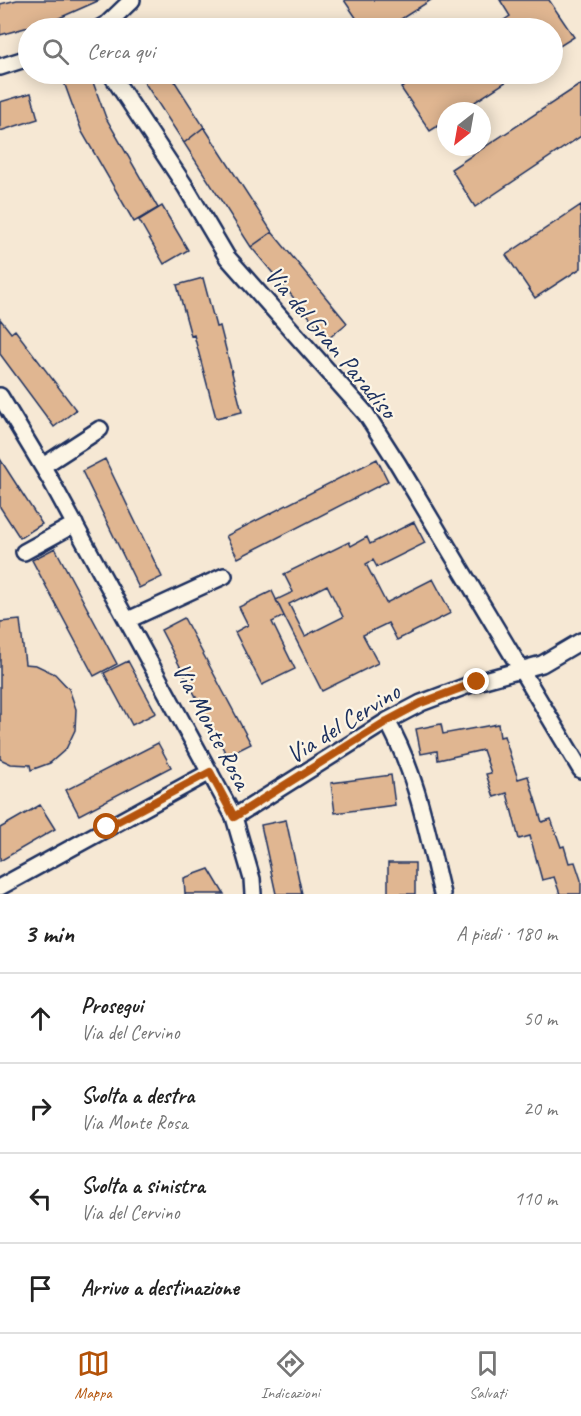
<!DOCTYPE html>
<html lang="it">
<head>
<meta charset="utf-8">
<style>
  :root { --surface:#fff; --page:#f2f2f2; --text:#222; --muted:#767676; --line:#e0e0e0; --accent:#b45309 }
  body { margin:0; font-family:Caveat,sans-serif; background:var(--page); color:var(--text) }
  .compass { position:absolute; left:437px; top:102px; width:54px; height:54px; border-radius:50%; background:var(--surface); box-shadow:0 3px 15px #0003; rotate:211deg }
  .stop { position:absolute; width:18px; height:18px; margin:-14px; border:4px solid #b45309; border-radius:50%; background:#fff }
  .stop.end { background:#b45309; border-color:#fff; box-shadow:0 2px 6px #0008 }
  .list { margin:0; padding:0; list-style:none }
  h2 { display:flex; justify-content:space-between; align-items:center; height:78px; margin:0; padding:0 24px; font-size:26px }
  h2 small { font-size:20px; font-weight:400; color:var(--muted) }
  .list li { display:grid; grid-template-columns:39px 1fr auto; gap:18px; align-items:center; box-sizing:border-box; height:90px; padding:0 24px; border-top:2px solid var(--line) }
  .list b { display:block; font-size:22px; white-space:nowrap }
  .list p { margin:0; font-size:20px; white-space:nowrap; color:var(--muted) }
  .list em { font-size:20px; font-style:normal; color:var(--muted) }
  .icon { flex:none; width:33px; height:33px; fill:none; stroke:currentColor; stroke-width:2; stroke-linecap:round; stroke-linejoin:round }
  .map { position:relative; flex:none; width:581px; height:894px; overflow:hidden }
  .search { position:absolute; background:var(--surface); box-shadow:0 3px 15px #0003; left:18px; right:18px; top:18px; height:66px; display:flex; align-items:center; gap:15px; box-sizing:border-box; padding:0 21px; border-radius:33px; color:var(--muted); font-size:22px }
  .sheet { height:438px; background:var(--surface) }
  nav { display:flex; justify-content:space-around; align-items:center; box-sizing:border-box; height:84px; border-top:2px solid var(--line); background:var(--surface); font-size:16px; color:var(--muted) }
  nav a { display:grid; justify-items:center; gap:3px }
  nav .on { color:var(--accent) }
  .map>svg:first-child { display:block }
  .building { fill:#e0b691; stroke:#1b2f5e; stroke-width:1.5; fill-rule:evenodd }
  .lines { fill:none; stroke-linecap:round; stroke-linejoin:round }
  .minor-casing { stroke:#1b2f5e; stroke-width:20 }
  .minor { stroke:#fcf5e5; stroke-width:15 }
  .route { stroke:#b45309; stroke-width:8 }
  .labels { text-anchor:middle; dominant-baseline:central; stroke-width:4.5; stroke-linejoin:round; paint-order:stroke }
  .street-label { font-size:26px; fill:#1b2f5e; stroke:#fcf5e5 }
</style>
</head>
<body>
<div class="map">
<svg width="581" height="894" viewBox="0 0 581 894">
  <rect width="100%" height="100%" fill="#f6e8d4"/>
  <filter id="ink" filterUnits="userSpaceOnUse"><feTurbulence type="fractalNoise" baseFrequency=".0167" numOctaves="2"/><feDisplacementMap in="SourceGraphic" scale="12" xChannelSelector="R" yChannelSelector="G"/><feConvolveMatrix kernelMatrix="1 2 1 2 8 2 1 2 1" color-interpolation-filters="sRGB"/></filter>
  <g filter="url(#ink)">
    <path class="building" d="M17,0H100L57,19L0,35V4Z
      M344,0H431L387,28H363Z
      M500,0H549L574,37L552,51V28H492L510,16Z
      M61,74H90L106,118L158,208L134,222L82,132Z
      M139,74H170L204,127L184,143Z
      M423,74H518L461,111H446V121L430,131L401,88Z
      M581,84V136L475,207L451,169Z
      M31,93L38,119L0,131V102Z
      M204,127L272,232L251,247L184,143Z
      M581,205V268L535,298L506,255Z
      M162,206L188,250L164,264L139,220Z
      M272,232L347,323L328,339L251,247Z
      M203,278L216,327L220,326L242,412L216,418L194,335L191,336L177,285Z
      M0,319L11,333L15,330L76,410L54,427L0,354Z
      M0,459L42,524L20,538L0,507Z
      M105,459L162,577L139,588L82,471Z
      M377,459L388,481L238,558L226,536Z
      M414,522L425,543L377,567L373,560L366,564L386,603L433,579L451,613L397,640L388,623L363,635L378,663L322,691L276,600L293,592L284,574L349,542L351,546L367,537L370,544ZM327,585L343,617L305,636L289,604Z
      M55,548L117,664L94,676L32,560Z
      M272,591L284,616L272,622L295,669L262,685L235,632L248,625L239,607Z
      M184,618L251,744L227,756L161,630Z
      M20,620L25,664L36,665L55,674L69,689L76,709L75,730L66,749L50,763L31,770L30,765L11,764L0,759V622Z
      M128,661L156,713L132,725L104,673Z
      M441,724L443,734L498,724L500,737L504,736L518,779L528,776L542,822L551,819L561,847L564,846L569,863L575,862L581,880V894H560L554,877L542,880L530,836L519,839L507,793L494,797L486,774L491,773L483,750L438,760L437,751L421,754L416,729Z
      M158,743L171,767L79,815L66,790Z
      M391,775L395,805L335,813L331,783Z
      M40,805L55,829L0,861V828Z
      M286,820L302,894H276L261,825Z
      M388,863H415V894H388Z
      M209,869L224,894H185L184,878Z"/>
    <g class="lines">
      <g class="minor-casing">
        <path id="minor" d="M100,28L107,24L132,0
          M0,67L28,58
          M111,74L185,186L227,257L366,414L398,464L581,770
          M0,396L50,479L234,817L252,879L253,894
          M43,466L100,429
          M24,552L75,524
          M128,620L224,576
          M387,721C417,773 428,837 442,894
          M234,817L387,721L421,703L477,682L542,664L581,641
          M0,887L210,772"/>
      </g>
      <use href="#minor" class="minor"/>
    </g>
  </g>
  <g class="lines" filter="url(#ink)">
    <path class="route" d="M107,827L210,772L234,817L387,721L421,703L477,682"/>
  </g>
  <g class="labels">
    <g class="street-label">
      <text transform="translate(331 342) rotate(50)">Via del Gran Paradiso</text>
      <text transform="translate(343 723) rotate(-32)">Via del Cervino</text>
      <text transform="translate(212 726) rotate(62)">Via Monte Rosa</text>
    </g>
  </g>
</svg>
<svg class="compass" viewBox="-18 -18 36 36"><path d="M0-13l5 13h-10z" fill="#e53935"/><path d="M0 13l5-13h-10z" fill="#767676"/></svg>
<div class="stop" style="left:107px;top:827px"></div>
<div class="stop end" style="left:477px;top:682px"></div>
<div class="search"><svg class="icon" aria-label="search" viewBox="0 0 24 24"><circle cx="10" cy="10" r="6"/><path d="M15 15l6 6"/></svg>Cerca qui</div>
</div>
<section class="sheet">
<h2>3 min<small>A piedi · 180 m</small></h2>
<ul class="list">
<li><svg class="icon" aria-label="ahead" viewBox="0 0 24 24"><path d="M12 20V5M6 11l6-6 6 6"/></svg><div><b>Prosegui</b><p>Via del Cervino</p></div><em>50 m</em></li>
<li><svg class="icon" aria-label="right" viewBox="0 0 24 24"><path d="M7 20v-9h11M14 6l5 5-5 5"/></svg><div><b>Svolta a destra</b><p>Via Monte Rosa</p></div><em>20 m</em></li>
<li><svg class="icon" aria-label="left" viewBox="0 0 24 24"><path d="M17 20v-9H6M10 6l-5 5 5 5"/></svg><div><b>Svolta a sinistra</b><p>Via del Cervino</p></div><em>110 m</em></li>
<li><svg class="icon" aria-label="arrive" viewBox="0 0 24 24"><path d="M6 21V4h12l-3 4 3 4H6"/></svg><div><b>Arrivo a destinazione</b></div></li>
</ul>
</section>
<nav>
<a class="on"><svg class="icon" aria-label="map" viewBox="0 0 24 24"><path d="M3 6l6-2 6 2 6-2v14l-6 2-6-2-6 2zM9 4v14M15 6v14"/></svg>Mappa</a>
<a><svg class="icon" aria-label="directions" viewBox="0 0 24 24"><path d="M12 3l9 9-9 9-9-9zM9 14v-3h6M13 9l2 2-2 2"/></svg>Indicazioni</a>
<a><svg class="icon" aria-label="saved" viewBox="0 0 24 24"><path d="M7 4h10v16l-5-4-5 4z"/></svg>Salvati</a>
</nav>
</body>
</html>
